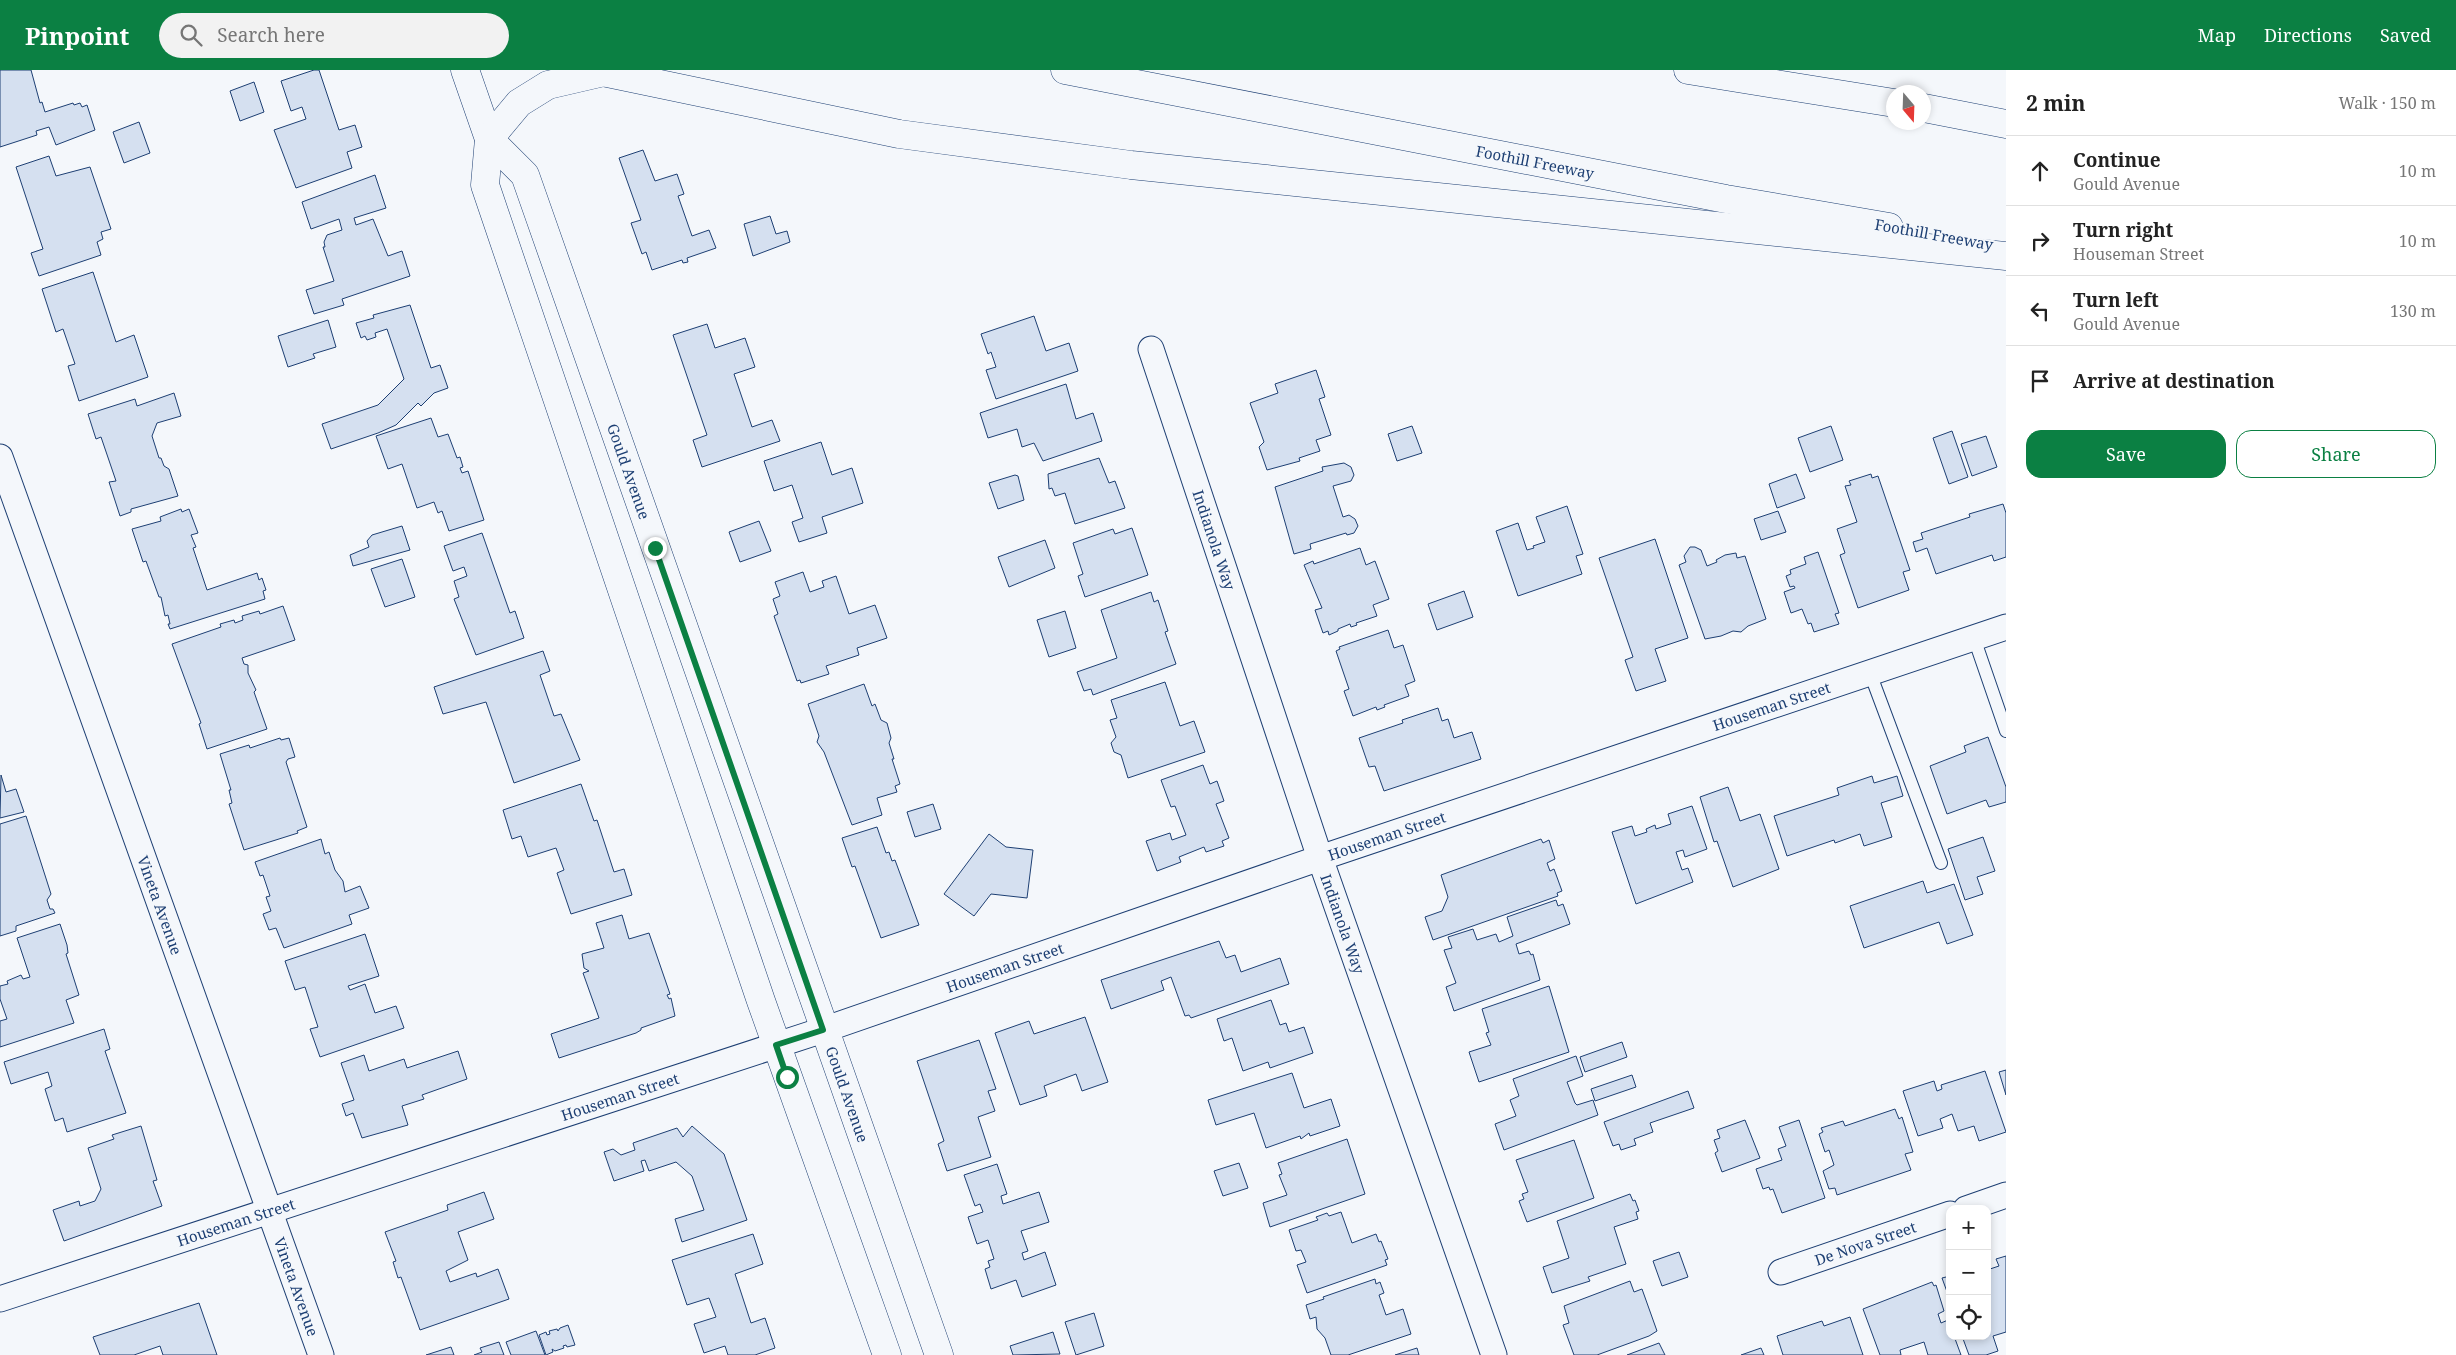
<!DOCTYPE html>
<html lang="en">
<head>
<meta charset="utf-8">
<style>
  :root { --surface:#fff; --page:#f2f2f2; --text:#222; --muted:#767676; --line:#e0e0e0; --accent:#0b8043 }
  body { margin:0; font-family:"Noto Serif",serif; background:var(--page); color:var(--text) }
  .controls { position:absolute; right:15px; bottom:15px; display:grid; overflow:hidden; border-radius:10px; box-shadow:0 2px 8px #0003 }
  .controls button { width:45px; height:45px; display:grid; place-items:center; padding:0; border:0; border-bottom:1px solid var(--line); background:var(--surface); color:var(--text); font:25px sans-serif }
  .compass { position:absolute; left:1886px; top:15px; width:45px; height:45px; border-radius:50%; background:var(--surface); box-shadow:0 2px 8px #0003; rotate:161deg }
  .stop { position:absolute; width:15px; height:15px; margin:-11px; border:4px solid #0b8043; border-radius:50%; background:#fff }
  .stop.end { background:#0b8043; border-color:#fff; box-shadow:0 1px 5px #0008 }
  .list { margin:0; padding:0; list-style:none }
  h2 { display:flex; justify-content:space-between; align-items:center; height:65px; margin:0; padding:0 20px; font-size:21px }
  h2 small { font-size:16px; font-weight:400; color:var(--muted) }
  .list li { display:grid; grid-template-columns:32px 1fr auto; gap:15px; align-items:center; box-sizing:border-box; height:70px; padding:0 20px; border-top:1px solid var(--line) }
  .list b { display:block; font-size:19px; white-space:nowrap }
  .list p { margin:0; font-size:16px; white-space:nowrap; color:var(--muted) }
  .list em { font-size:16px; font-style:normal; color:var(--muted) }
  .actions { display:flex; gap:10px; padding:15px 20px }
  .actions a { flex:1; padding:11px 0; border:1px solid var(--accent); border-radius:15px; text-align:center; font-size:18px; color:var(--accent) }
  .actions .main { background:var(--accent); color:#fff }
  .icon { flex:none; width:28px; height:28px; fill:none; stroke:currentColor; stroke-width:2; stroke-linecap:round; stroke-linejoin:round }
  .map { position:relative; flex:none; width:2006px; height:1285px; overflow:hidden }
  header { display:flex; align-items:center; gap:30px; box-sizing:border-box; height:70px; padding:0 25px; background:var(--accent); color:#fff }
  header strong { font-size:24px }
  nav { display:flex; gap:28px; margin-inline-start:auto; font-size:18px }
  .search { width:350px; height:45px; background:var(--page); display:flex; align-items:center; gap:12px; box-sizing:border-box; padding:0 18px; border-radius:28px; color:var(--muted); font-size:19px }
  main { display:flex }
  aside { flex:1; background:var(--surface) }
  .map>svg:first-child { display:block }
  .building { fill:#d5e0f0; stroke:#1d3f73 }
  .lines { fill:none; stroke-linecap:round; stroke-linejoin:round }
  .service-casing { stroke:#1d3f73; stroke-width:14 }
  .minor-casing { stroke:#1d3f73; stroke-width:27 }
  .tertiary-casing { stroke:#1d3f73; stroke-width:29 }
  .motorway-casing { stroke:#1d3f73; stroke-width:29 }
  .service { stroke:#f4f7fb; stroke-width:12 }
  .minor { stroke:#f4f7fb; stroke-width:25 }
  .tertiary { stroke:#f4f7fb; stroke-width:28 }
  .motorway { stroke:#f4f7fb; stroke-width:28 }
  .route { stroke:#0b8043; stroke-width:6 }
  .labels { text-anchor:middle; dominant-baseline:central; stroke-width:4; stroke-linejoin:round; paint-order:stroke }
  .street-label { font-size:15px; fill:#1d3f73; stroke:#f4f7fb }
</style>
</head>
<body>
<header>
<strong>Pinpoint</strong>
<div class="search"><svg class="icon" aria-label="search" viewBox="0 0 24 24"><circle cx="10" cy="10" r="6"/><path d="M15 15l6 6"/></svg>Search here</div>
<nav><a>Map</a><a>Directions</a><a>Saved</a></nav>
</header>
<main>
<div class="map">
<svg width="2006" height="1285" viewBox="0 0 2006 1285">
  <rect width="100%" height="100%" fill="#f4f7fb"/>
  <path class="building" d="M0,0H31L40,33L42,32L45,42L73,33L74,35L80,33L82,37L87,35L95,60L56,75L49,57L36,61L37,65L0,77Z
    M314,0H319L339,60L355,55L362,77L347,82L352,98L296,118L274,60L306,49L302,37L291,41L281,11Z
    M254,12L264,42L240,51L230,21Z
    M139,52L150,83L124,93L113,62Z
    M643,80L655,111L677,104L684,124L678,126L692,166L709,160L716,178L687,188L688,192L683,193L682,190L652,200L646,182L642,184L631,153L641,150L619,88Z
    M49,86L56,106L90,97L111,159L101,162L103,169L97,172L101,185L39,206L31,183L43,179L16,97Z
    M375,105L386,138L354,148L356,155L373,149L388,186L402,181L410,206L342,229L344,235L314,244L306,220L334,211L323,177H325L324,172L327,165L342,160L339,149L311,159L302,132Z
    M770,146L776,164L787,161L790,172L753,186L744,154Z
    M93,202L116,272L134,265L148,307L79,331L68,296L75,294L63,259L56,262L42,219Z
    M410,235L431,298L440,295L448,318L434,323L421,336L418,333L396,355L378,363L331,379L322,354L378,335L404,309L387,259L375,263L376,267L367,270L365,266L361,268L356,253L374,248L373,245Z
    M1034,246L1046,281L1069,273L1078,301L996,329L986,300L996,297L991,282L988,284L981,264Z
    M328,250L336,277L313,284L315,288L288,297L278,266Z
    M707,254L715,278L745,268L755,297L734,304L752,357L772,350L780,371L702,397L693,370L707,365L673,265Z
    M1316,300L1325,327L1319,329L1331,365L1316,370L1320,381L1299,388L1300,391L1267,400L1259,377L1264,372L1250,333L1278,323L1275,314Z
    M1066,314L1076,349L1093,343L1102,371L1043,391L1034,373L1022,377L1017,359L988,368L980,343Z
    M174,323L181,346L157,353L152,366L159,388H161L164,396L169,399L178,426L131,439V442L120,446L109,412L116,411L101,367L96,369L88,344L135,329L137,336Z
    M431,348L438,367L448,364L457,388L460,387L463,397L460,398L462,403L468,401L484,450L449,461L442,441L438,443L434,432L417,438L402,394L388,399L376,366Z
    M1412,356L1422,383L1397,391L1388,364Z
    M1831,356L1843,390L1810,402L1798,368Z
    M1952,361L1968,407L1949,414L1933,368Z
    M1986,366L1997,397L1972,406L1961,374Z
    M821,372L832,405L852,398L863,433L822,447L827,463L799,472L792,452L803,448L792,415L774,421L764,391Z
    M1099,388L1109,413L1115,411L1125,438L1075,454L1065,423L1055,426L1052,418L1049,419L1048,404Z
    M1344,393L1351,397L1354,405L1351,411L1333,416L1343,447L1349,445L1355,449L1358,456L1354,463L1347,465L1346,463L1310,474L1311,479L1294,484L1275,417L1323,401L1322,397Z
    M1796,404L1805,428L1777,438L1769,414Z
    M1871,404L1872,408L1878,406L1910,500L1903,502L1909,520L1858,538L1840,485L1845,483L1837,459L1857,452L1845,416L1851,415L1849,411Z
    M1015,405L1018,406L1024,430L998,439L989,413Z
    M2003,434L2006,443V487L1994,491L1992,485L1936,504L1927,478L1916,482L1913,472L1923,469L1921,463L1970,447L1969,444Z
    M1567,436L1583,484L1576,486L1582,504L1518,526L1496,461L1518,453L1527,480L1534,478L1533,476L1545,472L1536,447Z
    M181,439L182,442L189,439L198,463L191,465L196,477L193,478L207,520L257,503L259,510L262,508L266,520L263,521L265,529L170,559L168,554H170L168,545L165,546L161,527H159L146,491L143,492L132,459L161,451L160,447Z
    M1778,441L1786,462L1761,470L1754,449Z
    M759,451L771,481L740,492L729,462Z
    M402,456L410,480L353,496L350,485L369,477L367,471L372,465Z
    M1132,458L1148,505L1085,527L1078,506L1083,504L1073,473L1113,459L1115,464Z
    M482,463L510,543L515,541L524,568L476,585L454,529L459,527L454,511L467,506L464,497L453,501L444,476Z
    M1655,469L1688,568L1655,579L1666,611L1636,621L1625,590L1633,587L1599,488Z
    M1045,470L1055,498L1009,517L998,487Z
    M1690,477H1695L1701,480L1707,496L1717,492L1716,490L1725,485L1736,483L1737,488L1745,486L1766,549L1748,556L1741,562L1733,561L1721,566L1705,569L1679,495L1686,492L1684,486Z
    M1360,478L1366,495L1375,491L1389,529L1373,535L1377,546L1356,553L1357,555L1351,557L1350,554L1338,559V561L1329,565L1328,561L1323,563L1315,540L1322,538L1304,495L1313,491L1314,494Z
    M1818,482L1839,543L1835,544L1839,554L1814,562L1811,553L1808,554L1802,539L1791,543L1784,522L1795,518L1794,516L1790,517L1786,506L1791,504L1790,500L1806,494L1804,487Z
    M402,489L415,527L385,537L371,499Z
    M803,502L810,522L824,517L822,511L836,506L849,544L875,535L887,568L857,578L859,585L826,596L829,604L801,613L800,610L797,611L774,546L778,544L773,529L780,526L775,512Z
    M1464,521L1473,547L1437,560L1428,534Z
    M1151,522L1154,532L1158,530L1168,561L1165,562L1176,594L1093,625L1091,619L1084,621L1077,602L1117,588L1101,540Z
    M283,536L295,570L242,588L244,594L248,595V603L256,620L254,622L267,659L207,679L199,654L201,653L172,574L221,557L220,554L234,550L235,553L243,550L242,546L259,541L260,544Z
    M1065,541L1076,578L1049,587L1037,550Z
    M1388,560L1394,578L1403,575L1415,611L1405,615L1409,626L1384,635L1385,637L1377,640L1376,637L1353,646L1344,621L1349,619L1336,581L1340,579L1339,577Z
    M543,581L550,601L540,605L554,646L561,644L580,690L514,713L486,632L443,644L434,617Z
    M1165,612L1180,656L1194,651L1205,682L1128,708L1121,685L1114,682L1111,673L1116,667L1110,650L1117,648L1111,630Z
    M864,614L872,636L875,634L881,650L887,653L891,668L889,673L894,689H892L900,714L895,716L897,722L877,728L882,745L852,755L824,682L817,672L819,666L808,634Z
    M1438,638L1442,651L1448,649L1454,668L1472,662L1481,689L1384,721L1375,696L1369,697L1359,668L1403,653L1402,650Z
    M1988,667L2006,717V732L1989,737L1986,730L1947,744L1930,696L1966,682L1964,676Z
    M280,668L281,670L289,668L295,687L288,689L286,692L307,757L297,761L298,763L244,780L229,734L232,733L229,720H231L220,684L249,675L250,678Z
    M1203,695L1210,714L1217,711L1224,731L1216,734L1229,768L1222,771L1224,776L1206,782L1204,777L1179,787L1181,792L1157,801L1146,771L1170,763L1172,770L1186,765L1175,736L1171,737L1161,710Z
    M1,705L6,722L16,719L24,742L0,748Z
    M1872,706L1874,713L1897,706L1903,726L1881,733L1892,767L1864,776L1860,764L1835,773L1834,770L1787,786L1774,746L1839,725L1837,718Z
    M581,714L594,751L597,750L614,802L624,799L632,825L571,844L557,803L564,800L556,778L528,787L521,766L512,769L503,740Z
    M1728,717L1740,751L1760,744L1779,799L1733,817L1717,771L1714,772L1700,727Z
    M933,734L941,759L915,767L907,742Z
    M1692,736L1707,779L1685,787L1683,780L1676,782L1682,800L1688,798L1693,812L1636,834L1612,762L1632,756L1635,766L1647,762L1646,759L1655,755L1656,759L1671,754L1668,744Z
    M26,746L51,824L47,830L50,839H53L55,843L16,856V861L0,866V754Z
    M877,757L886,783L889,782L892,791L895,790L919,855L881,868L855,796L852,797L842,768Z
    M989,764L1006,777L1033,780L1027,828L991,824L974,846L944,824Z
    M1983,767L1995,801L1977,807L1983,824L1965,830L1948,779Z
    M321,769L325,784L329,782L335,800L343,811L345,822L360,816L369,838L349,845L352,854L284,878L276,858L269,860L263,844L271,841L266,827L270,826L263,805L260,806L255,792Z
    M1541,769L1543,773L1549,770L1555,789L1547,793L1550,801L1554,799L1562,821L1557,823L1558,826L1433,870L1425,847L1442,841L1448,827L1441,805Z
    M1923,811L1927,823L1954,814L1973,865L1947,874L1939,852L1864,878L1850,836Z
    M1556,830L1558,836L1563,834L1570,854L1516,874L1519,884L1529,881L1531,885L1533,884L1540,910L1454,941L1446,917L1456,913L1444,880L1452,878L1448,867L1473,859L1477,870L1496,864L1499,872L1513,866L1507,847Z
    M622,845L629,869L649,863L670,924L667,925L669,929L671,928L675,946L641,958V960L636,963L559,988L551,964L599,948L583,903L589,901L584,898L582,884L604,878L596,853Z
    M60,854L67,875L68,883L66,884L79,925L66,930L74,953L0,977V951L7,949L0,929V916L8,914L7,911L21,905L23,909L30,907L17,868Z
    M365,864L379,906L348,916L350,920L365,914L375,943L396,936L404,958L320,987L310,959L318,957L305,917L295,920L285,891Z
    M1219,871L1226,888L1235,885L1241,902L1280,888L1289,914L1191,948L1189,945L1185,946L1171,907L1161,911L1164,920L1111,939L1101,910Z
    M1549,916L1569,982L1479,1012L1469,982L1491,975L1486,963L1489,962L1482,939Z
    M1271,930L1280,955L1286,953L1289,962L1304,957L1313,983L1270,998L1268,992L1243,1001L1232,968L1224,971L1217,949Z
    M1085,947L1108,1012L1082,1021L1076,1004L1044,1016L1047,1026L1020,1035L995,963L1029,951L1034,964Z
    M104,959L110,979L105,981L126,1043L67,1062L63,1048L55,1051L45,1019L52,1016L48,1002L11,1014L4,992Z
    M979,970L996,1019L988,1021L995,1041L978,1047L991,1087L947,1101L938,1074L944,1071L917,991Z
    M1622,972L1627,987L1585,1002L1580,987Z
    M458,981L467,1009L422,1025L424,1029L402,1036L408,1055L362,1068L353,1043L346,1046L342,1034L354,1030L341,993L364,985L369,1001L404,989L407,998Z
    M1576,986L1583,1006L1567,1012L1575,1033L1577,1035L1593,1030L1598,1045L1504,1080L1495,1054L1516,1046L1510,1030L1519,1026L1513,1009Z
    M2006,1000V1025L1999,1002Z
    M1985,1001L2006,1062L1979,1071L1974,1056L1958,1061L1952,1044L1940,1049L1943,1058L1918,1066L1903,1021L1934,1011L1937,1021L1942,1019L1941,1015Z
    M1292,1003L1304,1038L1331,1029L1340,1056L1310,1066L1309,1063L1301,1069L1300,1066L1266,1078L1254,1043L1216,1055L1208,1030Z
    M1632,1005L1636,1017L1595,1031L1591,1019Z
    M1688,1021L1694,1038L1650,1053L1653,1062L1634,1069L1636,1075L1621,1080L1619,1074L1613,1076L1604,1052Z
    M1895,1039L1899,1049L1902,1047L1913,1082L1905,1084L1911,1100L1837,1125L1835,1118L1829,1119L1823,1101L1834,1095L1829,1080L1825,1082L1819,1064L1823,1062L1821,1058L1843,1051L1845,1056Z
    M1745,1050L1760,1088L1722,1102L1715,1083L1718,1081L1714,1070L1720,1068L1717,1060Z
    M1799,1050L1825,1128L1782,1143L1773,1119L1770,1120L1769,1117L1763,1119L1756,1099L1782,1090L1778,1079L1786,1076L1779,1057Z
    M141,1056L157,1110L153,1111L162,1136L64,1171L53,1140L79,1131L80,1136L95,1131L101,1119L88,1078L114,1069L112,1065Z
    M692,1056L724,1084L747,1150L682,1172L675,1149L704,1140L692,1106L676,1092L649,1101L645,1090L641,1091L644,1101L614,1111L604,1082L613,1079L621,1085L635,1080L633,1073L677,1058L683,1067Z
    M1347,1069L1365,1124L1270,1157L1263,1133L1287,1125L1279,1105L1282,1104L1278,1093Z
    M1574,1070L1594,1128L1527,1152L1519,1131L1524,1129L1522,1124L1528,1122L1516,1090Z
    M1239,1093L1248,1118L1223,1126L1214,1101Z
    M997,1094L1007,1124L1001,1126L1003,1134L1039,1122L1049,1152L1021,1161L1028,1181L1022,1183L1024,1190L1045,1182L1056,1215L1022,1227L1016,1210L991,1219L985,1199L990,1197L988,1191L994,1189L988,1170L977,1174L968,1147L983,1142L980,1134L975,1136L964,1105Z
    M484,1122L494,1149L458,1162L468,1190L446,1201L450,1212L476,1203L477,1207L498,1199L509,1229L420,1260L401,1207L398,1208L393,1192L396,1191L385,1162L448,1140L447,1135Z
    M1630,1124L1633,1131L1635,1130L1639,1141L1636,1142L1638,1149L1614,1157L1626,1194L1588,1207L1590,1211L1552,1223L1543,1197L1569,1188L1557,1151Z
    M1341,1142L1352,1173L1376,1164L1379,1172L1381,1171L1388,1189L1385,1190L1387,1195L1307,1223L1297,1195L1306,1192L1301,1180L1296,1181L1289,1160L1318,1150L1316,1147L1327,1143L1329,1146Z
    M753,1164L763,1194L735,1204L751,1253L765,1248L775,1278L755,1285H728L725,1276L704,1283L694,1254L716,1247L709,1228L687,1235L672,1190Z
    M1679,1182L1688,1207L1662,1216L1653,1191Z
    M2006,1186V1262L1993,1266L1998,1281L1986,1285H1969L1962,1266H1987V1200L1999,1196L1996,1189Z
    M1950,1206V1230L1942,1208Z
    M1375,1209L1376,1214L1380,1212L1384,1223L1379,1225L1386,1245L1403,1239L1411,1264L1348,1285H1331L1325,1268L1317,1259L1316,1247L1310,1249L1306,1235L1324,1229L1323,1227Z
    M1630,1211L1634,1222L1642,1219L1657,1261L1649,1266L1597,1285H1574L1563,1255L1569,1253L1564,1236Z
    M1932,1212L1934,1216L1936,1215L1944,1241L1938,1244L1941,1253L1948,1250L1950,1266H1954L1961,1285H1928L1924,1272L1900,1280L1901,1285H1880L1863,1239Z
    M199,1233L217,1285H163L160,1276L134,1285H100L93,1267Z
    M1094,1243L1104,1276L1076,1285L1065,1252Z
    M1850,1247L1863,1285H1783L1777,1266L1822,1251L1824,1256Z
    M568,1255L575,1275L567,1277L566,1275L563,1276L564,1278L555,1281L552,1279L553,1282L546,1285L539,1265L546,1262L547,1265L550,1264L549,1261L557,1259L558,1261L560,1258Z
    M536,1261L545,1285H511L506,1272Z
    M1053,1262L1060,1284L1013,1285L1010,1276Z
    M499,1272L504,1285H474L482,1282L480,1278Z
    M1659,1273L1665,1285H1627Z
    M451,1277L454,1285H426Z
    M1417,1278L1419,1285H1395Z
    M1761,1278L1764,1285H1741Z"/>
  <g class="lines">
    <g class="service-casing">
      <path id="service" d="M1974,568L2006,661
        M1870,603L1941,793"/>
    </g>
    <g class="minor-casing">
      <g id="minor">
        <path id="s1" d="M1151,279L1320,788L1494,1285"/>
        <path id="s2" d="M0,387L321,1285"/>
        <path d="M1966,1139L2006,1125"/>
        <path id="s3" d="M1781,1202L1950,1144"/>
        <path id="s4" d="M0,1229L823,960L1320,788L2006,557"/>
      </g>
    </g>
    <g class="tertiary-casing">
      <g id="tertiary">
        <path d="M465,0L489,69L485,115L761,931L887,1285"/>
        <path id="s5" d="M489,69L525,105L939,1285"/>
      </g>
    </g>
    <g class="motorway-casing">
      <g id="motorway">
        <path d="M593,0L899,64L1131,95L2006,186"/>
        <path id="s6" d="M1065,0L1726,129L1889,157"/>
        <path d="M1688,0L1894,33"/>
        <path d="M1924,38L2006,54"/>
        <path d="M489,69L519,33L548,15L604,2"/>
      </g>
    </g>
    <use href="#service" class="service"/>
    <use href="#minor" class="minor"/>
    <use href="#tertiary" class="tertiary"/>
    <use href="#motorway" class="motorway"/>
  </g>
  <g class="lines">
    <path class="route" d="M655,478L823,960L776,975L787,1007"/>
  </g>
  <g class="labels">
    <g class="street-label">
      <text stroke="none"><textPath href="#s6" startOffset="479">Foothill Freeway</textPath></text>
      <text transform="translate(1934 164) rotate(10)">Foothill Freeway</text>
      <text stroke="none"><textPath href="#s5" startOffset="365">Gould Avenue</textPath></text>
      <text stroke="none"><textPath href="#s1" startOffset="201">Indianola Way</textPath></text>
      <text stroke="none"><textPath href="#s4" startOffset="1868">Houseman Street</textPath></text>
      <text stroke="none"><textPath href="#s4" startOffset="1462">Houseman Street</textPath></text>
      <text stroke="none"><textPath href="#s2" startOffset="476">Vineta Avenue</textPath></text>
      <text stroke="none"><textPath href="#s1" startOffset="606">Indianola Way</textPath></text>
      <text stroke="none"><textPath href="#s4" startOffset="1058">Houseman Street</textPath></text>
      <text stroke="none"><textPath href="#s5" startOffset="1025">Gould Avenue</textPath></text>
      <text stroke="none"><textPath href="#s4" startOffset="652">Houseman Street</textPath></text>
      <text stroke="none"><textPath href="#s4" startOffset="248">Houseman Street</textPath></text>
      <text stroke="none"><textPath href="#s3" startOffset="89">De Nova Street</textPath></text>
      <text stroke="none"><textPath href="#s2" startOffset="881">Vineta Avenue</textPath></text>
    </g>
  </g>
</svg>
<div class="controls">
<button>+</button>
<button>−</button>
<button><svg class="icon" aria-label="locate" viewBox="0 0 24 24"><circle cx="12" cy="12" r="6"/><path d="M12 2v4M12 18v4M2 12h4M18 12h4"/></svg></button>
</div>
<svg class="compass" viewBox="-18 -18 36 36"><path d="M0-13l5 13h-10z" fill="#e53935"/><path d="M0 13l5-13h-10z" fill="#767676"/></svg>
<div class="stop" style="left:787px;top:1007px"></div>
<div class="stop end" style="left:655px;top:478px"></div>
</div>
<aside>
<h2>2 min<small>Walk · 150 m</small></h2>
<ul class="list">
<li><svg class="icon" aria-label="ahead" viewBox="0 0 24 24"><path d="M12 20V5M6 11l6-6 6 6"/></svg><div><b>Continue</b><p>Gould Avenue</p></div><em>10 m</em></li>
<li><svg class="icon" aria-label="right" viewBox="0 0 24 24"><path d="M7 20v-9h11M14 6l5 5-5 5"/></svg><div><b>Turn right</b><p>Houseman Street</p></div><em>10 m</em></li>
<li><svg class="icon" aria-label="left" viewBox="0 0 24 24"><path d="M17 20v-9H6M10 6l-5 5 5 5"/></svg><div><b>Turn left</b><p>Gould Avenue</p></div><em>130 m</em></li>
<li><svg class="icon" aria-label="arrive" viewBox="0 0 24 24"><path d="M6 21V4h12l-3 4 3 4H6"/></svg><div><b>Arrive at destination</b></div></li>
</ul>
<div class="actions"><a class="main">Save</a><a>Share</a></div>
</aside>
</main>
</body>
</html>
